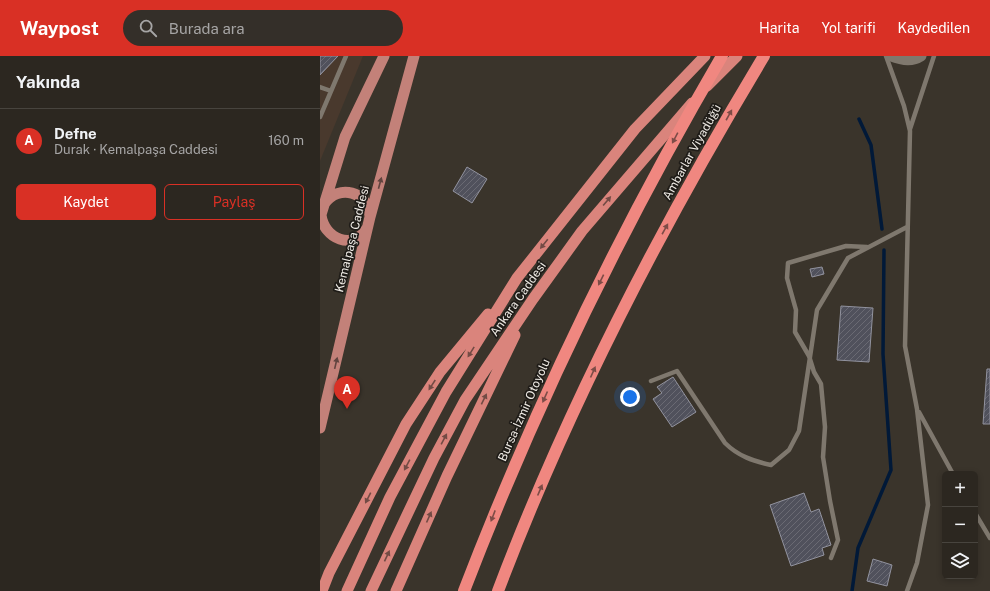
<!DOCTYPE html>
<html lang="tr">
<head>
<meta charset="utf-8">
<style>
  :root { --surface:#2c2720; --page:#342f29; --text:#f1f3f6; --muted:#a6a5a5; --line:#48443e; --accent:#d93025 }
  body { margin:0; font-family:"Public Sans",sans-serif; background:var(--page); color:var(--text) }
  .controls { position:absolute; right:12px; bottom:12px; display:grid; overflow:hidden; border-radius:6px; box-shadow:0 2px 6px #0003 }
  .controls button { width:36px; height:36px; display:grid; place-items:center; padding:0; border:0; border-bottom:1px solid var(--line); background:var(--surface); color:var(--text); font:20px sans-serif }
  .you { position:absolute; left:310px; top:341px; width:14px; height:14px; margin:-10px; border:3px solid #fff; border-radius:50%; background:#1a73e8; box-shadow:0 0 0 6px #1a73e833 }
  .badge { display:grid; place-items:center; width:26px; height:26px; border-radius:50%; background:var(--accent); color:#fff; font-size:13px; font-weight:700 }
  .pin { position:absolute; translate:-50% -33px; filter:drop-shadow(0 1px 2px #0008) }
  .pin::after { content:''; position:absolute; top:21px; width:14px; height:12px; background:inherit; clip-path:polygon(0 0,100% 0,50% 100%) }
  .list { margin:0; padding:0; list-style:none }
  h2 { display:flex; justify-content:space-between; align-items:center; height:52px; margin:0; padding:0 16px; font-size:17px }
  h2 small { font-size:13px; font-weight:400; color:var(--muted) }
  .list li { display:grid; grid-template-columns:26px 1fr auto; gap:12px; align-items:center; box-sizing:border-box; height:64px; padding:0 16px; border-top:1px solid var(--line) }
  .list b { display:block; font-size:15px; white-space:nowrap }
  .list p { margin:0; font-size:13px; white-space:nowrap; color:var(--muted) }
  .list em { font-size:13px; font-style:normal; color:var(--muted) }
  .actions { display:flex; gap:8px; padding:12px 16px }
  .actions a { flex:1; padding:9px 0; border:1px solid var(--accent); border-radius:6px; text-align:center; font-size:14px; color:var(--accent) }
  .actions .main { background:var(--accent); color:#fff }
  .icon { flex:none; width:22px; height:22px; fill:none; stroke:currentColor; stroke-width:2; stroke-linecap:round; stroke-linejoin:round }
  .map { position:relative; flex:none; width:670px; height:535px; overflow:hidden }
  header { display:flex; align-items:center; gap:24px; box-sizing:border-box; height:56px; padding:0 20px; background:var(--accent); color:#fff }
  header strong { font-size:19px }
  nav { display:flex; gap:22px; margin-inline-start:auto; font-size:14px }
  .search { width:280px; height:36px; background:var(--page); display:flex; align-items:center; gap:10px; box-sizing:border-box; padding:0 14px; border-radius:22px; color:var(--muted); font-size:15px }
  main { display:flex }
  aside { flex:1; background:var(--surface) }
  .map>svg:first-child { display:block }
  .industrial { fill:#49392d }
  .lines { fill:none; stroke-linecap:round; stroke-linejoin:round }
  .stream { stroke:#011938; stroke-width:3.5 }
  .building { fill:url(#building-hatch); stroke:#92939f }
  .service { stroke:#7f786e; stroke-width:4.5 }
  .secondary { stroke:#7f786e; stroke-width:11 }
  .primary { stroke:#c38179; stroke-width:11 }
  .trunk { stroke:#da847c; stroke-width:11 }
  .motorway { stroke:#f08780; stroke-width:12 }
  .oneway { fill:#7d4c47 }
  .oneway2 { fill:#61443f }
  .oneway3 { fill:#734b45 }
  .labels { text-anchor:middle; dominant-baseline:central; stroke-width:3.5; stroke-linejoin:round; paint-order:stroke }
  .street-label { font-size:12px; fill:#efebe5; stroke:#1f1c18 }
</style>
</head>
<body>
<header>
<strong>Waypost</strong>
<div class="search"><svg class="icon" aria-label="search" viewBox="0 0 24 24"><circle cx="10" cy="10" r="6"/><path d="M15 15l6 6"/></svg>Burada ara</div>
<nav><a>Harita</a><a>Yol tarifi</a><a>Kaydedilen</a></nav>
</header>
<main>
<aside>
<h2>Yakında<small></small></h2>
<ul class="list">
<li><span class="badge">A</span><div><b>Defne</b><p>Durak · Kemalpaşa Caddesi</p></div><em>160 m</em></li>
</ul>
<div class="actions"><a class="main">Kaydet</a><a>Paylaş</a></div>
</aside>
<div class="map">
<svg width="670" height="535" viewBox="0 0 670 535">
  <defs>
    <pattern id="building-hatch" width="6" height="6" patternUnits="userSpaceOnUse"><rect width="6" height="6" fill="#50515c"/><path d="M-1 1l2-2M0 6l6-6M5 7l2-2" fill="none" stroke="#6a6a73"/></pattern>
  </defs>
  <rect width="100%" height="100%" fill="#3a342b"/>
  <path class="industrial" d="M0,0H43L0,105Z"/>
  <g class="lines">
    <path class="stream" d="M539,63L551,89L562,173
      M532,535L538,492L571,414L563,298L564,194"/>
  </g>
  <path class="building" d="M0,0H18L0,19Z
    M147,111L167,123L152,147L133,135Z
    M502,211L504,218L492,221L490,213Z
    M521,250L553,252L549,306L517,304Z
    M667,313H670V368H663Z
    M353,321L376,356L352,371L333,343L342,337L337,331Z
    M484,437L491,456L499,453L511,489L502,492L504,499L471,510L450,449Z
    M553,503L572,509L567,530L547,525Z"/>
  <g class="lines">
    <path class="service" d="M566,0L584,50L590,75L585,290L597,353L608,449L597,507L587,535
      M0,31L11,35
      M0,61L26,0
      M590,73L614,0
      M331,325L357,315L405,387C418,400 433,405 451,409L469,394L479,375L497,254L528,202L587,171
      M599,356L633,418
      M655,457L670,482
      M511,502L518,484L510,445L503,401L505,371L501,328L494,316L489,300L475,276L476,254L467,222L468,207L526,190L547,191"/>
    <path class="secondary" d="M571,0C581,4 592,6 601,0"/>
    <path class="primary" d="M4,148C19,127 48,136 50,160
      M1,159C4,183 33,195 47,172
      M0,162L25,81L64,0
      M0,372L50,161L94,0"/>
    <path class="trunk" d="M387,30L417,0
      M2,535L9,517L86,368L120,316L168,258
      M27,535L70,441L126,336L197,222L315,73L385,0
      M51,535L114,402L145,344L213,243L262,175L372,47
      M76,535L127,420L195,279"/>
    <path class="motorway" d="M144,535C215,350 302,171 402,0
      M178,535C248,350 342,169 444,0"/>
  </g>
  <defs><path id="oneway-solid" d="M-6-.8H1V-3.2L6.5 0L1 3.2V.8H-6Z"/></defs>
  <g class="oneway">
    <use href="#oneway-solid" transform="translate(409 59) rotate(-61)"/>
    <use href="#oneway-solid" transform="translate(355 82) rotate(118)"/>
    <use href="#oneway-solid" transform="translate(345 173) rotate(-61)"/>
    <use href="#oneway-solid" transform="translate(281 224) rotate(116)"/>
    <use href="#oneway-solid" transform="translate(273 316) rotate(-66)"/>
    <use href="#oneway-solid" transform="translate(225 341) rotate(114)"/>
    <use href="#oneway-solid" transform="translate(220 434) rotate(-67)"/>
    <use href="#oneway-solid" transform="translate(173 460) rotate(111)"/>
  </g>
  <g class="oneway2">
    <use href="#oneway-solid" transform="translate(60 127) rotate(-75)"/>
    <use href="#oneway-solid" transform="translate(16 307) rotate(-77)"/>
  </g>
  <g class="oneway3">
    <use href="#oneway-solid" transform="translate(287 145) rotate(-50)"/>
    <use href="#oneway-solid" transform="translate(224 188) rotate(129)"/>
    <use href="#oneway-solid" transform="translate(151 296) rotate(122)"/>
    <use href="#oneway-solid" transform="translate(112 329) rotate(123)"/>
    <use href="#oneway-solid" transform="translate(164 343) rotate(-64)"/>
    <use href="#oneway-solid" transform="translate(124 383) rotate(-62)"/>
    <use href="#oneway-solid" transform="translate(87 409) rotate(118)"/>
    <use href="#oneway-solid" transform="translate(48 442) rotate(117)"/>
    <use href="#oneway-solid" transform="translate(109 461) rotate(-66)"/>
    <use href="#oneway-solid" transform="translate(67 500) rotate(-65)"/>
  </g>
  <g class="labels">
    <g class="street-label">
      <text transform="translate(372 96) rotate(-61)">Ambarlar Viyadüğü</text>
      <text transform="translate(32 183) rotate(-76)">Kemalpaşa Caddesi</text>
      <text transform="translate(198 243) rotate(-55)">Ankara Caddesi</text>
      <text transform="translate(204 354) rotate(-66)">Bursa-İzmir Otoyolu</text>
    </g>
  </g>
</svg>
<div class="controls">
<button>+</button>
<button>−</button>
<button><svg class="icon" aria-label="layers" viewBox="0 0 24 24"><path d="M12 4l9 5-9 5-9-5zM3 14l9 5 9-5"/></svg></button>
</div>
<div class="you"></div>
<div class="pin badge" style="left:27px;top:353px">A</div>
</div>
</main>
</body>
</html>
